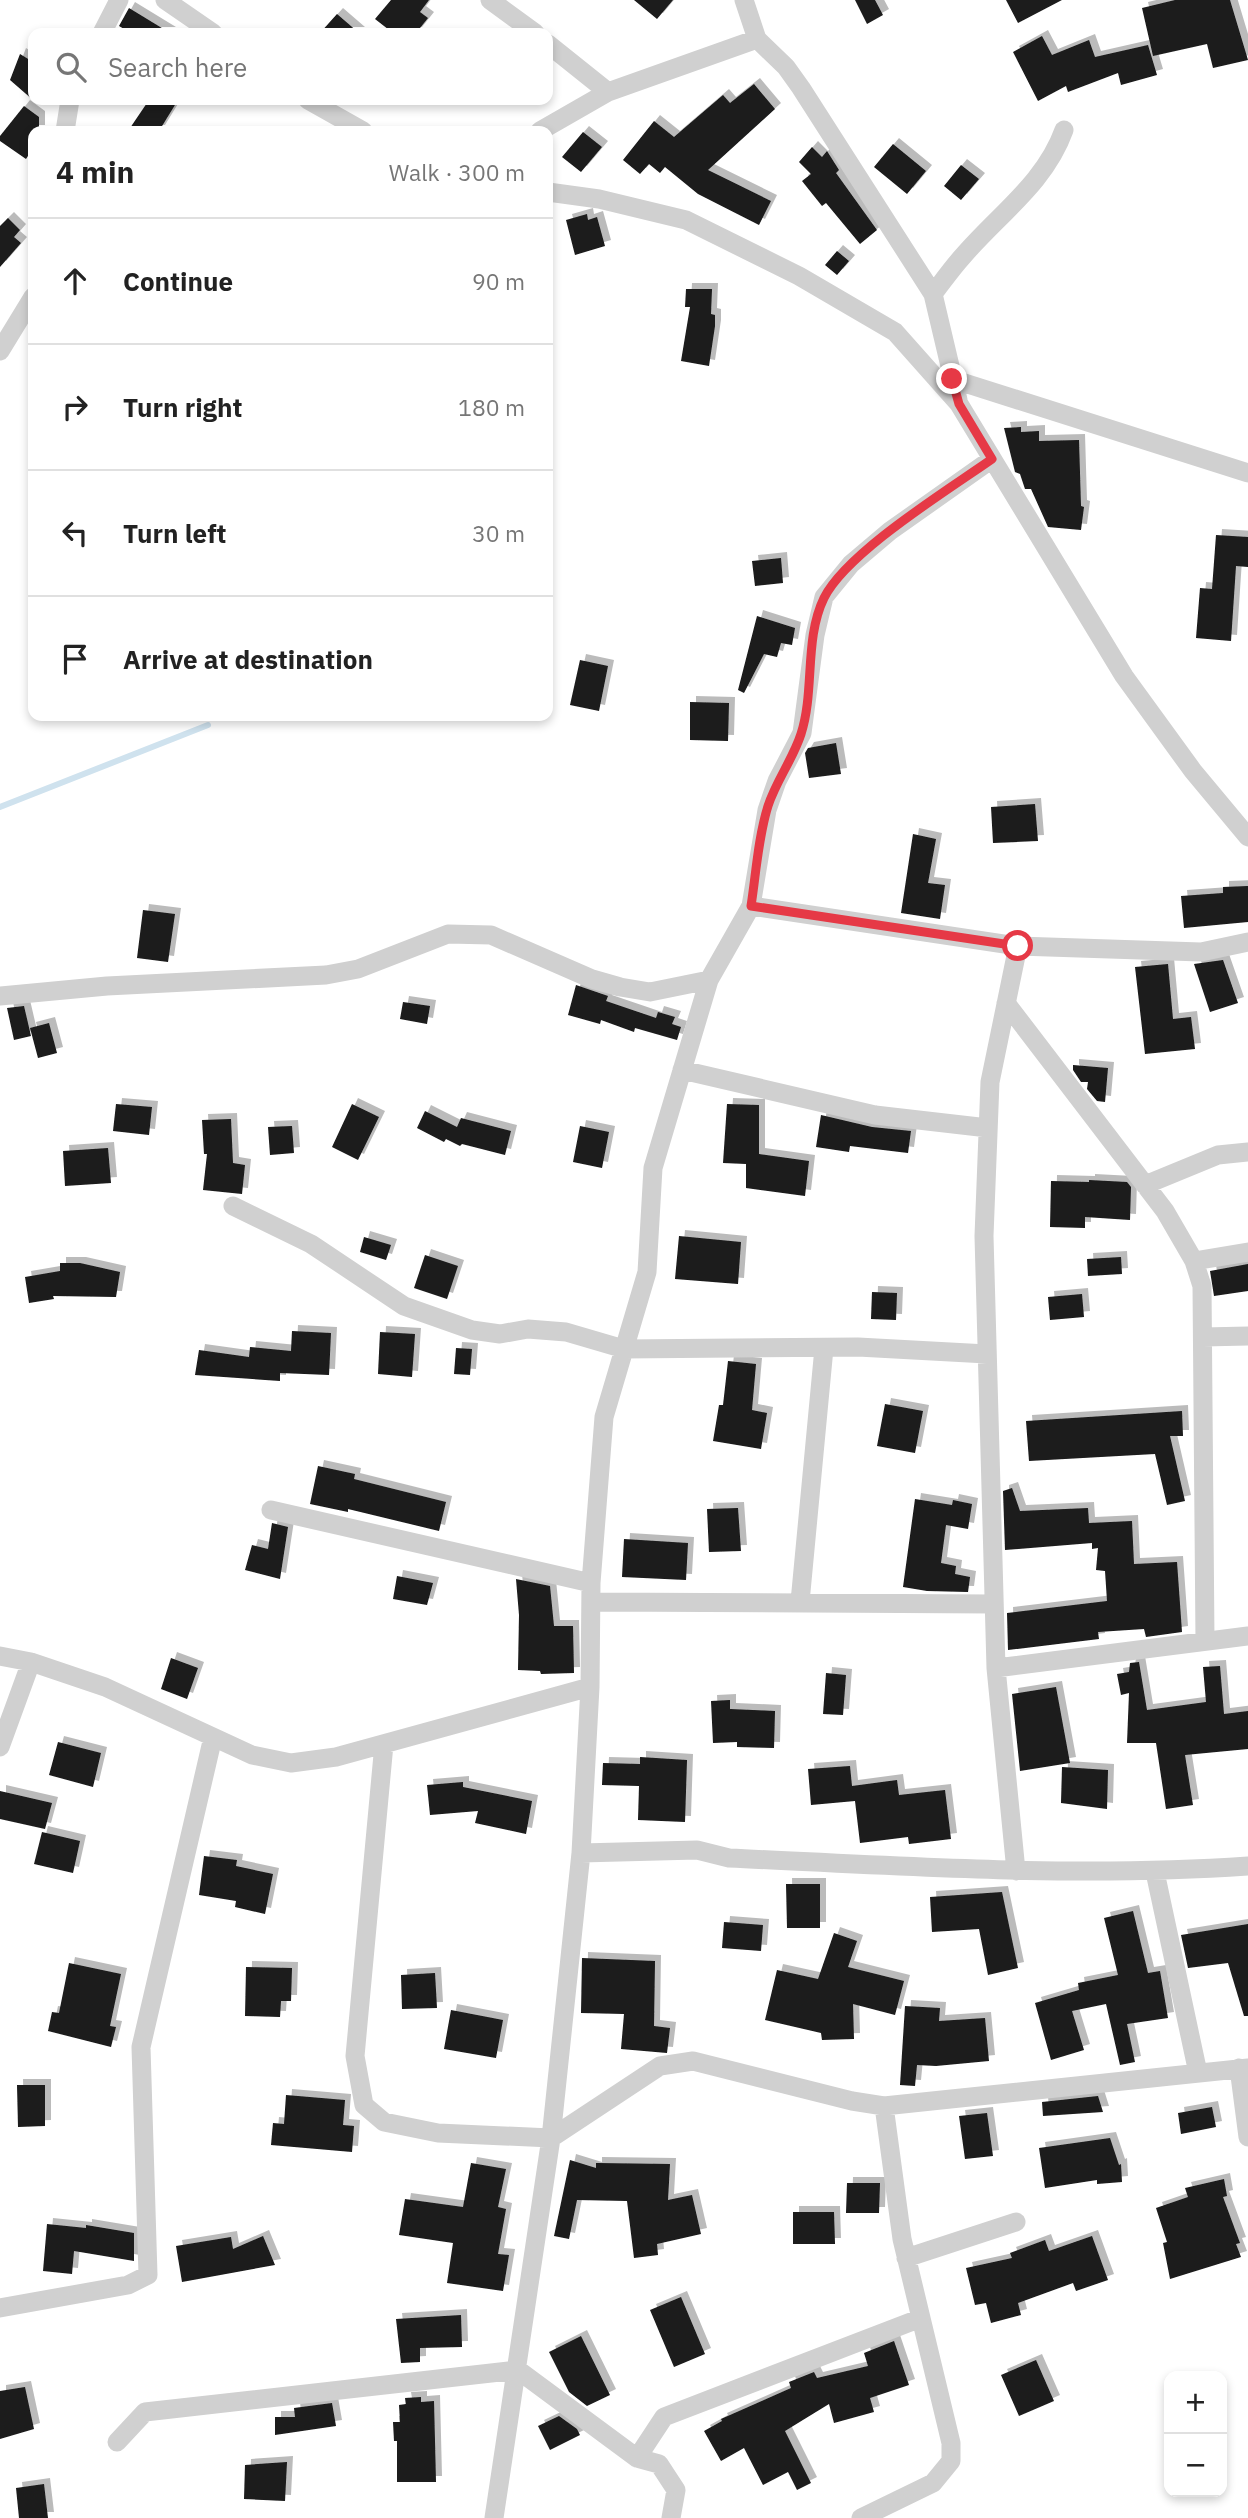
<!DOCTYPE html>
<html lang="en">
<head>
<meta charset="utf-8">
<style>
  :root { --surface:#fff; --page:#f6f6f6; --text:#222; --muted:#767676; --line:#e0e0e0 }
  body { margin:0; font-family:"IBM Plex Sans",sans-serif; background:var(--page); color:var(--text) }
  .controls { position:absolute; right:21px; bottom:21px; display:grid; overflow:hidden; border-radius:14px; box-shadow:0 4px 10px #0003 }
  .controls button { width:63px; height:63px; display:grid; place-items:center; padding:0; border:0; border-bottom:2px solid var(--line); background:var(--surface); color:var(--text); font:35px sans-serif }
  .stop { position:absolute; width:21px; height:21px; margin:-16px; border:5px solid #e63946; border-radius:50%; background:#fff }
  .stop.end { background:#e63946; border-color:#fff; box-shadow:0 2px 7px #0008 }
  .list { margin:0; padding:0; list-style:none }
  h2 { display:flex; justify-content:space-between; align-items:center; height:91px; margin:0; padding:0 28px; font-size:30px }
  h2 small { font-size:23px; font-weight:400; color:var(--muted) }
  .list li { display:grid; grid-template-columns:46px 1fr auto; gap:21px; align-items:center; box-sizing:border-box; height:126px; padding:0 28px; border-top:2px solid var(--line) }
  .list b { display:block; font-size:26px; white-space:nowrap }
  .list em { font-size:23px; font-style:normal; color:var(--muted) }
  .icon { flex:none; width:38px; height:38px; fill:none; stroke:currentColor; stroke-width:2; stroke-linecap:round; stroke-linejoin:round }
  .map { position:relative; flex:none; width:1248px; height:2518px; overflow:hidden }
  .search { position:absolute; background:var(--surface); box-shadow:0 4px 10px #0003; left:28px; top:28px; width:525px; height:77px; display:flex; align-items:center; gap:18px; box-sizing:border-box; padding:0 24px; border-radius:14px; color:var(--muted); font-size:26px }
  .panel { position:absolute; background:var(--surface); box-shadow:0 4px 10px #0003; left:28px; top:126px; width:525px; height:595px; border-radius:14px }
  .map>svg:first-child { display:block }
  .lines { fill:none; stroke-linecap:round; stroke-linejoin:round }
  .stream { stroke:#cfe2ee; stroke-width:6 }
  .building { fill:#1a1a1a; filter:url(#shadow) }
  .minor { stroke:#d0d0d0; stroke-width:19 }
  .route { stroke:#e63946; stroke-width:9 }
</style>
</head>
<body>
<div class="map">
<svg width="1248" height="2518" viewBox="0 0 1248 2518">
  <defs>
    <filter id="shadow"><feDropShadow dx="6" dy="-6" stdDeviation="0" flood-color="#0004"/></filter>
  </defs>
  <rect width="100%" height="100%" fill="#fff"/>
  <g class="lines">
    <path class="stream" d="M0,807L208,725"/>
  </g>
  <path class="building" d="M391,0H429L420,12L428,18L416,33H393L375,19Z
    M634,0H673L657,19Z
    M855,0H875L883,15L867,24Z
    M1006,0H1062L1018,23Z
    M1175,0H1230L1248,60L1213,68L1207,44L1153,56L1142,8Z
    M129,8L170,33H131L119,26Z
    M337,14L359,33H320Z
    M1042,36L1052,55L1089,40L1095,57L1148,45L1157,75L1121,85L1118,73L1068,92L1066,86L1038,101L1013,52Z
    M20,54L33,62V100L10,80Z
    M754,84L775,109L708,170L771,201L759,225L698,194L665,167L660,173L649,164L640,174L623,160L654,121L674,137L723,95L730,103Z
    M149,100H178L159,131H128Z
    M24,106L39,117V131H33V148L26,159L0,141V136Z
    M583,132L602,147L581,172L562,157Z
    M893,144L926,171L907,194L874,167Z
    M812,147L822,157L827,151L839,170L836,173L877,230L860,244L826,203L822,206L802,181L811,174L799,162Z
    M961,165L979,179L961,200L944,186Z
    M587,214L588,220L597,217L605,246L575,255L566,220Z
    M8,218L20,230L14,237L21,243L0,267V226Z
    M837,251L849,261L837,275L825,265Z
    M686,289H712L711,314L715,315V326L709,366L681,361L690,307H685Z
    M1021,427V432L1039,431V441L1079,440L1081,506L1084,507L1081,530L1048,527L1031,489H1025L1020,474L1015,472L1004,428Z
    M1216,535L1248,537V567L1236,566L1231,641L1196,638L1200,588L1212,589Z
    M781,558L783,583L755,586L752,561Z
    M757,616L795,628L792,645L781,643L777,657L764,654L744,693L738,690Z
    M580,660L608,666L599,711L570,705Z
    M690,702L729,703L728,741L690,740Z
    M836,743L841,774L809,778L805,753L808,748Z
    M1035,804L1038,841L993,843L991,807Z
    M913,834L936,839L928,883L945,885L940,919L901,913Z
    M1248,886V922L1184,928L1181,896L1223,893V887Z
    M143,910L175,914L168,962L137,958Z
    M1223,960L1238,1003L1210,1012L1194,964Z
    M1168,964L1173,1019L1191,1017L1195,1049L1145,1054L1135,967Z
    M576,985L608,996L606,1001L656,1018L658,1012L675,1017L672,1024L681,1027L677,1040L635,1028L634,1032L601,1020L600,1024L568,1015Z
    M403,1002L430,1006L427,1024L400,1019Z
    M24,1006L31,1036L14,1040L7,1008Z
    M49,1023L57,1053L38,1058L30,1028Z
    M1073,1065L1108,1068L1105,1102L1097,1101L1087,1089L1088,1082H1081L1073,1070Z
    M116,1104L152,1107L149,1135L113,1131Z
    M352,1104L379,1117L358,1160L332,1147Z
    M727,1104L759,1105V1154L809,1161L805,1196L746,1188V1164L723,1163Z
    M425,1111L457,1127L461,1118L511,1131L505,1155L462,1144L460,1146L446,1139L444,1142L417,1128Z
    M821,1115L872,1127L911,1131L908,1153L850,1146L849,1152L816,1147Z
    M231,1119L233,1163L245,1165L242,1194L203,1190L207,1154H204L202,1120Z
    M292,1126L294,1153L270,1155L268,1127Z
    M580,1126L609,1132L602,1168L573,1162Z
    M108,1148L111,1183L65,1186L63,1151Z
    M1089,1180L1127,1182L1131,1187L1130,1220L1085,1217V1228L1050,1227L1051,1181L1089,1182Z
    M679,1236L741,1242L738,1284L675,1279Z
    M364,1237L391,1245L386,1260L360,1252Z
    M425,1255L458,1266L447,1299L414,1288Z
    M1121,1257L1122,1274L1088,1276L1087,1259Z
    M60,1263H80L120,1272L116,1297L53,1296L54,1299L29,1303L25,1277L60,1271Z
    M1248,1264V1291L1214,1296L1210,1271Z
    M872,1292L897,1293L896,1320L871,1319Z
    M1082,1294L1084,1317L1050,1320L1048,1297Z
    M292,1331L331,1333L329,1375L280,1373V1381L195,1375L199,1350L249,1357L250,1347L291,1351Z
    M380,1332L415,1334L412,1377L378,1374Z
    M456,1348L472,1349L470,1375L454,1374Z
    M728,1361L756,1364L752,1410L767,1413L761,1449L713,1441L719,1405H723Z
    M885,1404L923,1411L915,1453L877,1446Z
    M1182,1411L1183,1436H1170L1185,1501L1167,1505L1155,1454L1029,1461L1026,1421Z
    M318,1466L355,1474L354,1479L446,1502L439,1531L348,1509V1512L310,1504Z
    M1012,1488L1020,1511L1088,1508L1089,1523L1132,1521L1134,1564L1177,1562L1182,1632L1146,1637L1144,1629L1098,1632L1099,1639L1008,1650L1007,1613L1107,1601L1105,1571L1096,1570L1098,1548L1092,1549V1543L1005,1550L1003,1491Z
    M915,1499L952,1505L953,1500L972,1504L968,1529L946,1525L941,1563L956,1566L955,1574L970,1577L968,1592L927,1591L903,1587Z
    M738,1508L741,1551L709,1552L707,1509Z
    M272,1523L288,1527L280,1579L245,1570L252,1545L268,1549Z
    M624,1539L688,1543L686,1580L622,1577Z
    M397,1576L433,1583L427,1605L393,1599Z
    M516,1579L550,1586L554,1626H573L574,1673L541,1674L540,1671L518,1670L519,1615Z
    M171,1658L198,1668L187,1699L161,1689Z
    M1139,1662L1147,1710L1206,1702L1203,1667L1220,1666L1224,1714L1248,1711V1749L1185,1755L1193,1805L1166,1809L1156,1743H1127L1129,1693L1121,1695L1117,1674L1129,1672L1130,1663Z
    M826,1673L846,1675L843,1715L823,1714Z
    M1056,1687L1070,1763L1020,1771L1012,1694Z
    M730,1700V1709L775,1711L774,1748L737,1747V1742L713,1743L711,1701Z
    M58,1742L101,1753L93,1787L49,1775Z
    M640,1757L687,1760L685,1822L638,1820L639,1786L602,1785L603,1763L640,1764Z
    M850,1766L852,1786L897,1780L899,1795L945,1790L951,1839L909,1844L908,1837L860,1843L855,1801L811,1805L808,1769Z
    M1062,1767L1108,1770L1107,1809L1061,1803Z
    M463,1782V1787L532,1801L526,1834L475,1823L478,1811L430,1815L427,1785Z
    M0,1791L52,1803L45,1829L0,1819Z
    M42,1832L80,1841L73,1873L34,1864Z
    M204,1856L237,1860L236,1866L273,1874L265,1914L235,1907L236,1901L199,1895Z
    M786,1884H820V1928H787Z
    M1002,1892L1018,1968L988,1975L979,1929L932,1932L930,1897Z
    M1133,1911L1148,1973L1160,1971L1168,2018L1127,2024L1135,2062L1120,2065L1106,2004L1072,2011L1084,2050L1051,2060L1035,2003L1079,1990L1078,1983L1118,1975L1104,1918Z
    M724,1922L763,1925L761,1951L722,1948Z
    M1248,1924V2016H1244L1228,1963L1188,1968L1181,1935Z
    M834,1933L857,1941L848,1967L904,1981L895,2015L853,2004L854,2039L822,2040L821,2033L765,2020L777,1970L818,1979Z
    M582,1958L655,1961L654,2026L670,2028L667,2053L621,2049L624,2014L581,2013Z
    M69,1963L121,1974L110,2026L116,2027L111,2047L48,2031L52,2012L59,2013Z
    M246,1967L292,1968L291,2001H281L280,2017L245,2016Z
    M435,1973L437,2008L402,2009L401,1975Z
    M905,2006L940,2008L939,2021L985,2018L989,2061L936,2066L917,2065L915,2086L900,2085Z
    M451,2010L503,2020L496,2058L444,2049Z
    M17,2085H45V2126L18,2127Z
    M286,2095L345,2100L343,2125L354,2126L352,2152L271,2145L273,2123L284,2124Z
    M1098,2096L1103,2112L1043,2116L1042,2102Z
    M1212,2107L1216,2127L1181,2134L1178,2113Z
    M987,2113L993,2156L965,2159L959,2116Z
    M1110,2138L1119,2165L1121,2164L1122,2182L1097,2184V2180L1045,2188L1039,2148Z
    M570,2160L596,2168V2163L670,2164L668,2200L692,2195L701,2234L657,2244L658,2255L634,2258L627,2201L577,2200L569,2239L554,2236Z
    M471,2163L506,2169L498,2207L506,2209L498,2254L509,2255L503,2291L447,2283L453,2243L399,2235L405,2199L463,2207Z
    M1224,2179L1227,2196L1223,2197L1240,2243L1236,2244L1241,2257L1170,2279L1163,2243L1167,2242L1156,2208L1188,2197L1185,2188Z
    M847,2183H880L879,2213H846Z
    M793,2212H834L835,2244H793Z
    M47,2224L86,2228V2225L134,2233V2261L74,2251L72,2274L43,2271Z
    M263,2236L275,2265L182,2282L176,2246L231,2237L233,2249Z
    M1092,2236L1108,2280L1076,2291L1073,2283L1018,2303L1021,2315L991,2323L986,2303L975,2305L966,2268L1012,2258L1010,2253L1045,2240L1049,2251Z
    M681,2297L705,2354L674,2367L650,2310Z
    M461,2315L462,2347L420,2348V2362L401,2363L396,2319Z
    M581,2336L610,2395L587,2406L569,2392L549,2352Z
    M894,2341L909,2385L870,2398L874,2412L834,2423L829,2404L785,2431L811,2483L797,2490L788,2472L763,2485L744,2448L721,2461L704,2431L722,2421L721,2419L791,2388L789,2382L814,2372L817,2378L868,2366L864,2353Z
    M1036,2360L1054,2401L1019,2416L1001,2375Z
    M25,2387L34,2429L0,2439V2391Z
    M421,2397V2402L434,2401L436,2482H397V2441H394L393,2422H400L399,2405L406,2404L405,2398Z
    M332,2403L336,2426L275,2435V2417H295L294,2408Z
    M559,2416L577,2429L580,2435L550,2450L538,2426Z
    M287,2462L285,2501L244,2499L245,2465Z
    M44,2484L48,2518H19L16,2488Z"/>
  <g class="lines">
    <path class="minor" d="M165,0L213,33
      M490,0L535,33
      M744,0L757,39L786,67L801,88L933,294L958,400
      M102,33L119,0
      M548,44L608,92
      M308,100L363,131
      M65,131L70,100
      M540,131L608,92L757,39
      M548,192L599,199L686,220L799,276L895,332L959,404L1124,676L1193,771L1248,837
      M933,294C943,281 952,268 963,256C999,214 1045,183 1064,130
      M0,351L33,297
      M952,379L1248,473
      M751,906L1018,946L1201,952L1248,942
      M0,996L107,986L326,975L358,969L448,934L491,935L592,979L620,987L650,992L709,980
      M1006,1003L1165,1211L1194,1261L1202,1286L1205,1641
      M682,1070L875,1115L988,1128
      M1145,1185L1218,1155L1248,1152
      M233,1206L311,1244L404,1306L472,1330L500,1334L528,1329L566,1332L624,1349L858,1347L987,1354
      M1194,1261L1248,1252
      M1203,1337L1248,1336
      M271,1510L591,1583
      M591,1602L993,1604
      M800,1602L824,1348
      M0,1656L31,1662L105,1687L252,1755L291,1763L336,1757L590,1687
      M996,1668L1248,1636
      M384,1744L355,2056L364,2105L384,2122L438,2133L551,2138L660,2066L693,2061L852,2101L884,2106L1248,2068
      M0,1747L31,1662
      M581,1853L697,1850L729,1858C902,1866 1075,1878 1248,1866
      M1016,1871L996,1668L984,1236L990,1082L1018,946
      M1155,1872L1198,2073
      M1239,2068L1248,2137
      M906,2258L1016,2222
      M0,2308L128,2285L148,2275L141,2047L213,1737
      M117,2442L145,2412L518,2370L637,2458
      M494,2518L551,2138L581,1853L590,1687L591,1583L604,1417L647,1272L653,1168L709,980L751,906L767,810L777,781L802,733L815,635L824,597L851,564L890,531L992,459
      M671,2518L676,2490L659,2464L637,2458L664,2417L921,2318
      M861,2518L933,2483L951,2461V2443L902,2239L884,2106"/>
  </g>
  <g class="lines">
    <path class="route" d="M952,379L959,404L992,459C948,490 847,552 824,598C804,639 815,691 801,734C793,759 776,781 768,806C758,838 756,874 751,906L1018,946"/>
  </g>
</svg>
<div class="controls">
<button>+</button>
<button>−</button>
</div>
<div class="stop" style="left:1018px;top:946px"></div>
<div class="stop end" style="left:952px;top:379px"></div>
<div class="search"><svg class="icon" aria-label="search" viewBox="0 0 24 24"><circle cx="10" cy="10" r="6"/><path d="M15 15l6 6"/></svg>Search here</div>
<section class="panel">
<h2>4 min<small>Walk · 300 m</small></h2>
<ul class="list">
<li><svg class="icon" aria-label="ahead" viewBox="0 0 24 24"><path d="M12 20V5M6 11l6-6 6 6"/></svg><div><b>Continue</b></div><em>90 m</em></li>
<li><svg class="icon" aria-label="right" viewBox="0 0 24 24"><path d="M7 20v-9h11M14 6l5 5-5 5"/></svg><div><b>Turn right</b></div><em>180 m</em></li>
<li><svg class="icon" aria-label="left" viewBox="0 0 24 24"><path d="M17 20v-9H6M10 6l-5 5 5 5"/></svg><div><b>Turn left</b></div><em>30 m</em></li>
<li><svg class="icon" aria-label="arrive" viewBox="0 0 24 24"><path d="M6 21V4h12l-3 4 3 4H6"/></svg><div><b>Arrive at destination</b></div></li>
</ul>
</section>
</div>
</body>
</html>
